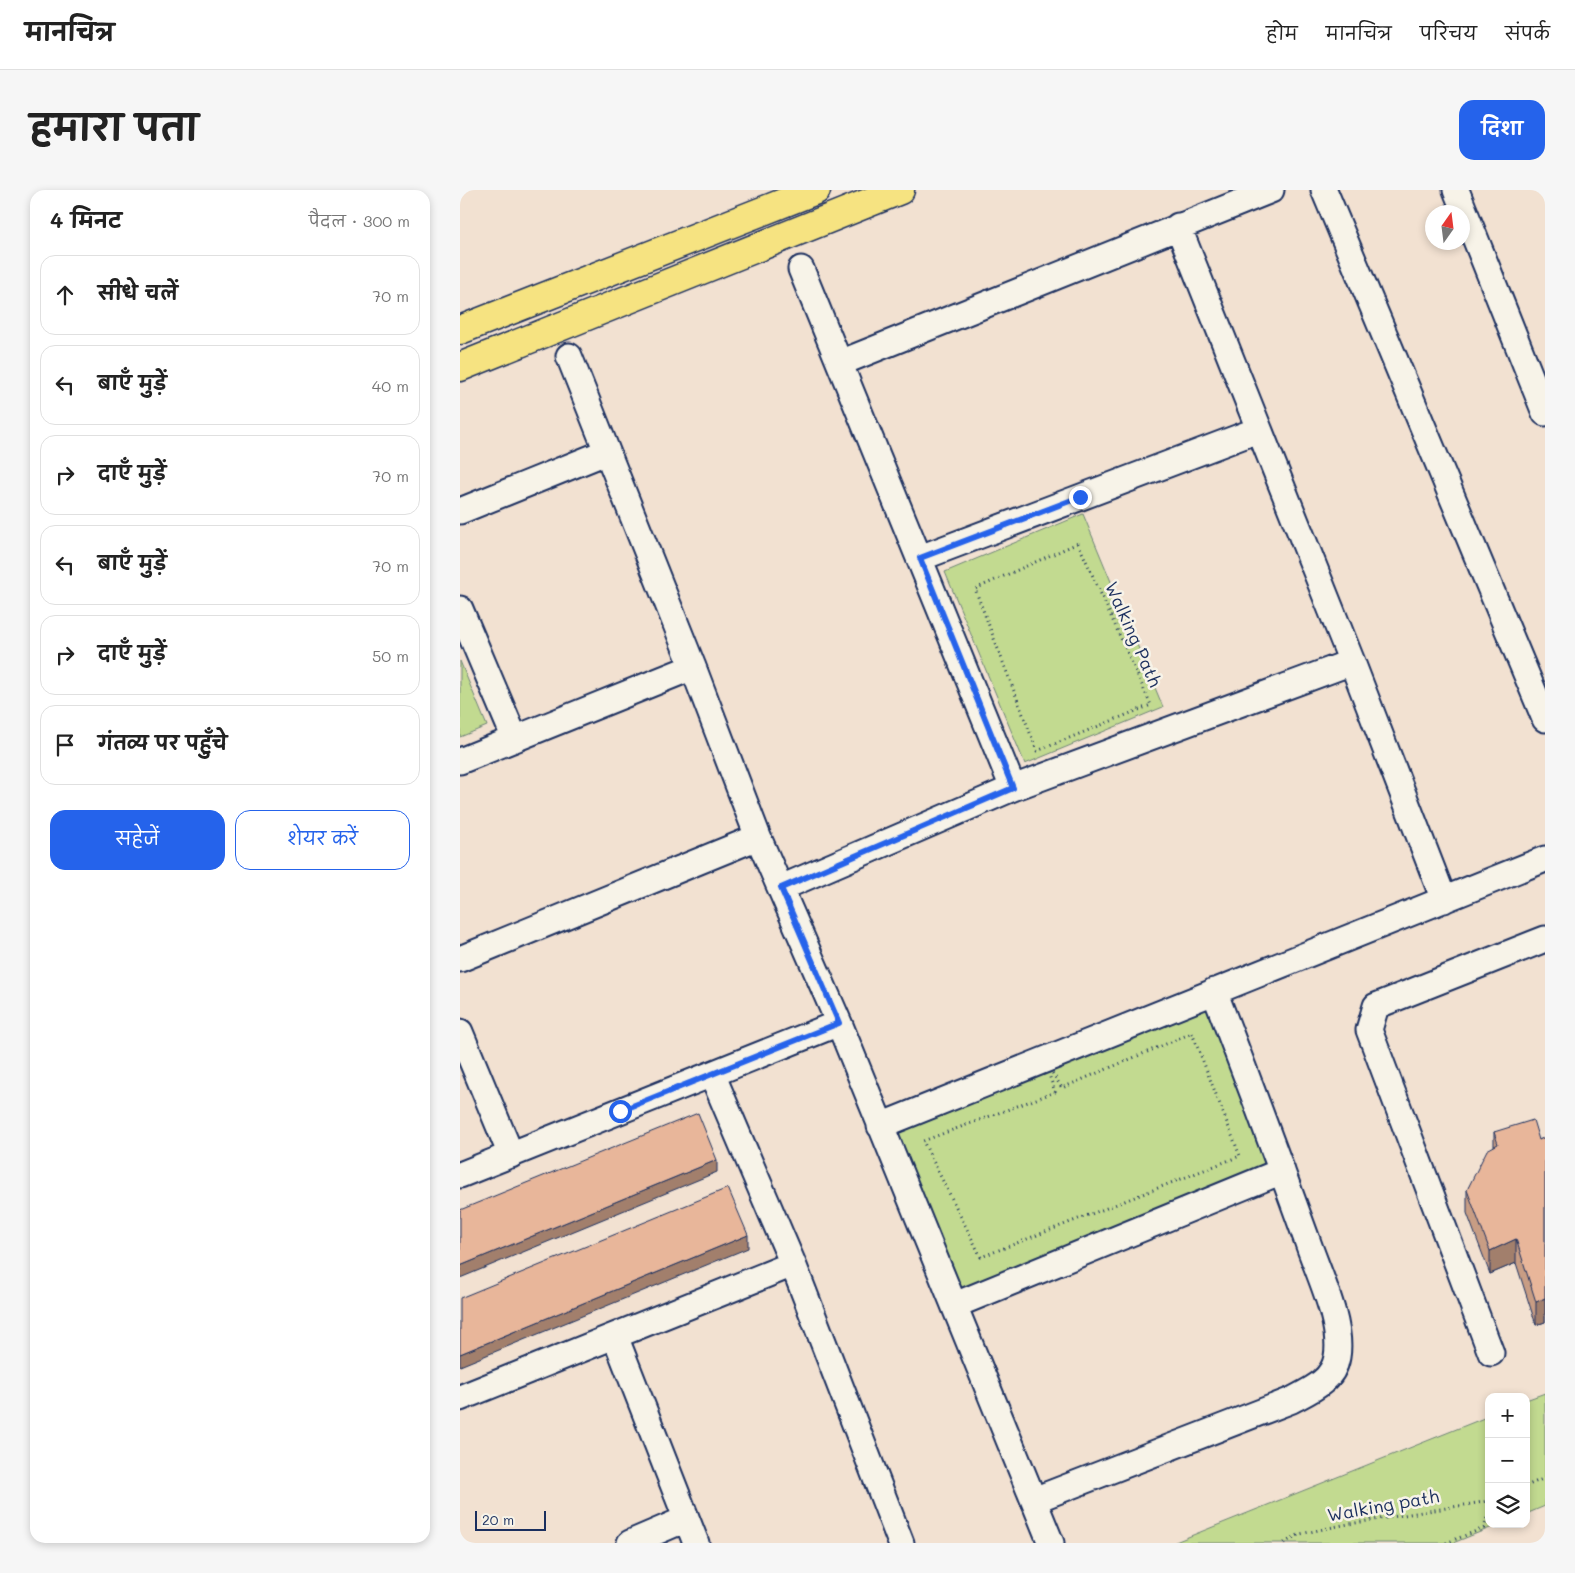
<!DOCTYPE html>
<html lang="hi">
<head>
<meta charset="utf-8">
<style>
  :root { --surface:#fff; --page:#f6f6f6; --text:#222; --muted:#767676; --line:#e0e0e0; --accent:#2563eb }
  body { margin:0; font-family:Mali,"Playpen Sans Deva",sans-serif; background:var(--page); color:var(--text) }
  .controls { position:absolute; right:15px; bottom:15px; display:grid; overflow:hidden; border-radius:10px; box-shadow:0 2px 8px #0003 }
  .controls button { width:45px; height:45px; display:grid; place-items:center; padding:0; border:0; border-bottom:1px solid var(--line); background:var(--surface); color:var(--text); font:25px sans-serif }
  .compass { position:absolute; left:965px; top:15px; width:45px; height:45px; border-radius:50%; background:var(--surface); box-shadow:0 2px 8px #0003; rotate:14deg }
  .scale { position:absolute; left:15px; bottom:12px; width:71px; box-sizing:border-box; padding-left:5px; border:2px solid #1b2f5e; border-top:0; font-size:14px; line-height:18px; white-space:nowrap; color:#1b2f5e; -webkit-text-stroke:4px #f7f3e8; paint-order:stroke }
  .stop { position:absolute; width:15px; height:15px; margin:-11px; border:4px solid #2563eb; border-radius:50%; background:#fff }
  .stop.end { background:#2563eb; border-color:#fff; box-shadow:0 1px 5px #0008 }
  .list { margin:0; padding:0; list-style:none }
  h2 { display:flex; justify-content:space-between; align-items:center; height:65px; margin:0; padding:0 20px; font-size:21px }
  h2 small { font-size:16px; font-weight:400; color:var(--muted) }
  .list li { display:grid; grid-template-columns:32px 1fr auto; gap:15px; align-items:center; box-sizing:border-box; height:80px; margin:0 10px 10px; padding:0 10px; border:1px solid var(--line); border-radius:15px }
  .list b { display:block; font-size:19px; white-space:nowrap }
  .list em { font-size:16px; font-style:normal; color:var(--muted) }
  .actions { display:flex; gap:10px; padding:15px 20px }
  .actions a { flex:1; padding:11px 0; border:1px solid var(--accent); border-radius:15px; text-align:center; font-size:18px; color:var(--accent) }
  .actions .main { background:var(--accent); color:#fff }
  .icon { flex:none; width:28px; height:28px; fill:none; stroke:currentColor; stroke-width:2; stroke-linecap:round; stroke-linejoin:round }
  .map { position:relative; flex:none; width:1085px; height:1353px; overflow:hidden; border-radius:15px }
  header { display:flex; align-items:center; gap:30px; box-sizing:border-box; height:70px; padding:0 25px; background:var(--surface); border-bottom:1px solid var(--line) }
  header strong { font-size:24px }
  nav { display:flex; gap:28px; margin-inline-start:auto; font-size:18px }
  .intro { display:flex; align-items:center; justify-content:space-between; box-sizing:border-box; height:120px; padding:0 30px }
  h1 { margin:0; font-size:35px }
  .button { padding:12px 22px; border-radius:15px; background:var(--accent); color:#fff; font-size:18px; font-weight:700 }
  main { display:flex; gap:30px; padding:0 30px }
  aside { flex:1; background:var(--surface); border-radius:15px; box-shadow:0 2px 8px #0003 }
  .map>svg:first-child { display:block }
  .park { fill:#c2da90; stroke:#6e8477 }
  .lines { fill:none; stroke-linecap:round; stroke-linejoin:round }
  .minor-casing { stroke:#1b2f5e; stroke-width:29 }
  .major-casing { stroke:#1b2f5e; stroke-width:31 }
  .path { stroke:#1b2f5e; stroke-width:3; stroke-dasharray:1 4; stroke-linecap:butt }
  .minor { stroke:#f7f3e8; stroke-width:25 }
  .major { stroke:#f6e381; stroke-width:28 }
  .wall { fill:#c89d84; stroke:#1b2f5e }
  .shaded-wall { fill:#a27f6c; stroke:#1b2f5e }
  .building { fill:#e8b69a; stroke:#1b2f5e }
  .route { stroke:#2563eb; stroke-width:6 }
  .labels { text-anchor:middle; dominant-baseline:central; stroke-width:5; stroke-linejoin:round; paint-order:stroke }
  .street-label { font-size:18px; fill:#1b2f5e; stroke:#f7f3e8 }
</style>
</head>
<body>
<header>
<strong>मानचित्र</strong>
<nav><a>होम</a><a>मानचित्र</a><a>परिचय</a><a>संपर्क</a></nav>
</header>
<div class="intro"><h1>हमारा पता</h1><a class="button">दिशा</a></div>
<main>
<aside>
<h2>4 मिनट<small>पैदल · 300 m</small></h2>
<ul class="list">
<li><svg class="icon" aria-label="ahead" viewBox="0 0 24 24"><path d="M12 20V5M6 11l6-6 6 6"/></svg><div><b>सीधे चलें</b></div><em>70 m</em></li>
<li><svg class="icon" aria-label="left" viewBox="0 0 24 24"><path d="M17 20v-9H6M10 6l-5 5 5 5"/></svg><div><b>बाएँ मुड़ें</b></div><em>40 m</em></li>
<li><svg class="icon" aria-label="right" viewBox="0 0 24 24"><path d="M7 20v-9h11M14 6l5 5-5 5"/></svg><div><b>दाएँ मुड़ें</b></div><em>70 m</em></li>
<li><svg class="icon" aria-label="left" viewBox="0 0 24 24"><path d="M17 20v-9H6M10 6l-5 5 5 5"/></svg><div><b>बाएँ मुड़ें</b></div><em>70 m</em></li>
<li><svg class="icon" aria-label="right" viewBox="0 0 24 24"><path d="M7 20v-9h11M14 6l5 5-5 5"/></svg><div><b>दाएँ मुड़ें</b></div><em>50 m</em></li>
<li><svg class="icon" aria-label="arrive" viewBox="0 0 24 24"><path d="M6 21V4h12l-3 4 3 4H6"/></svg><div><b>गंतव्य पर पहुँचे</b></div></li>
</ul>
<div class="actions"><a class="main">सहेजें</a><a>शेयर करें</a></div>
</aside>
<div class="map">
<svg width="1085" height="1353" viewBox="0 0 1085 1353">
  <rect width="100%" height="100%" fill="#f2e1d1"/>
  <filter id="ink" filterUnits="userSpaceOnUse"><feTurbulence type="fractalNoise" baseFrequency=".02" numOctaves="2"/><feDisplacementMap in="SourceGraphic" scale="10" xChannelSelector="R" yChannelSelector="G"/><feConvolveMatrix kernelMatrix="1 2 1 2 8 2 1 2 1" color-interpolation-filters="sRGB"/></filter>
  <g filter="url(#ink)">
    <path class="park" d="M623,324L703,517L565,574L485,382Z
      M0,471L27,536L0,547Z
      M754,801L822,981L495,1115L420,936Z
      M1085,1203V1316L1066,1324V1210Z
      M1029,1226V1334H1040L993,1353H713Z"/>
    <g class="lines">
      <g class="minor-casing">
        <path id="minor" d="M864,0L1085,529
          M996,0L1085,223
          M718,36L892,472L984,710
          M341,79L553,598
          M109,166L233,477L298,647L379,833L591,1353
          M380,173L811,0
          M0,321L146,262
          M460,368L798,240
          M0,419L55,549
          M0,571L233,477
          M321,698L553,598L892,472
          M0,769L298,647
          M0,842L51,965
          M252,884L333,1074L441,1353
          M420,936L1085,669
          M0,985L379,833
          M495,1115L822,981
          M155,1146L236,1353
          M1031,1163L909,840L916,816L1085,749
          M0,1208L333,1074
          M574,1310L832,1210C851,1200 873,1191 877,1167C883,1133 858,1083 847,1050C817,967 786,884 754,801
          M170,1353L226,1329"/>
      </g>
      <g class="major-casing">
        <path id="major" d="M0,140L356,0
          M0,177L440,0"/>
      </g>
      <path class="path" d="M618,353L691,515L577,561L515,399Z
        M732,843L780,966L521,1067L463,951L595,902L584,870L602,898Z
        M1066,1296L1085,1288
        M824,1353L840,1344L883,1335L1029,1311
        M986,1353L1024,1338L1029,1321"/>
      <use href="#minor" class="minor"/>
      <use href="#major" class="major"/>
    </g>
    <path class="wall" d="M1034,942L1079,950L1085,947V1132L1076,1135L1056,1073L1030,1084L1007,1023V1000L1034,956Z"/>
    <path class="shaded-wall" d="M257,970V982L0,1088V1076Z
      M288,1045V1058L0,1176V1164Z
      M1056,1049V1073L1030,1084V1061Z
      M1085,1108V1132L1076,1135V1112Z"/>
    <path class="building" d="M238,923L257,970L0,1076V1020Z
      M1073,930L1079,950L1085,947V1108L1076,1112L1056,1049L1030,1061L1007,1000L1027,960L1038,954L1034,942Z
      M268,998L288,1045L0,1164V1108Z"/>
  </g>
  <g class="lines" filter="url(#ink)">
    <path class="route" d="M160,921L379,833L321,698L553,598L460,368L620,307"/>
  </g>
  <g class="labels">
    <g class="street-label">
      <text transform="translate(674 444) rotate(66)">Walking Path</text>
      <text transform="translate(923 1315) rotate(-10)">Walking path</text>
    </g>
  </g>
</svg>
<div class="controls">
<button>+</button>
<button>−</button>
<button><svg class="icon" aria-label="layers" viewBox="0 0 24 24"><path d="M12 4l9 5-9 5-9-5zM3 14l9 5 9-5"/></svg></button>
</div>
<svg class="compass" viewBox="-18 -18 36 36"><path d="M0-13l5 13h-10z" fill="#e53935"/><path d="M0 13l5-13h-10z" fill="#767676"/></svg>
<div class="scale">20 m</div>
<div class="stop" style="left:160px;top:921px"></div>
<div class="stop end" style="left:620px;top:307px"></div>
</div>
</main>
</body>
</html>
